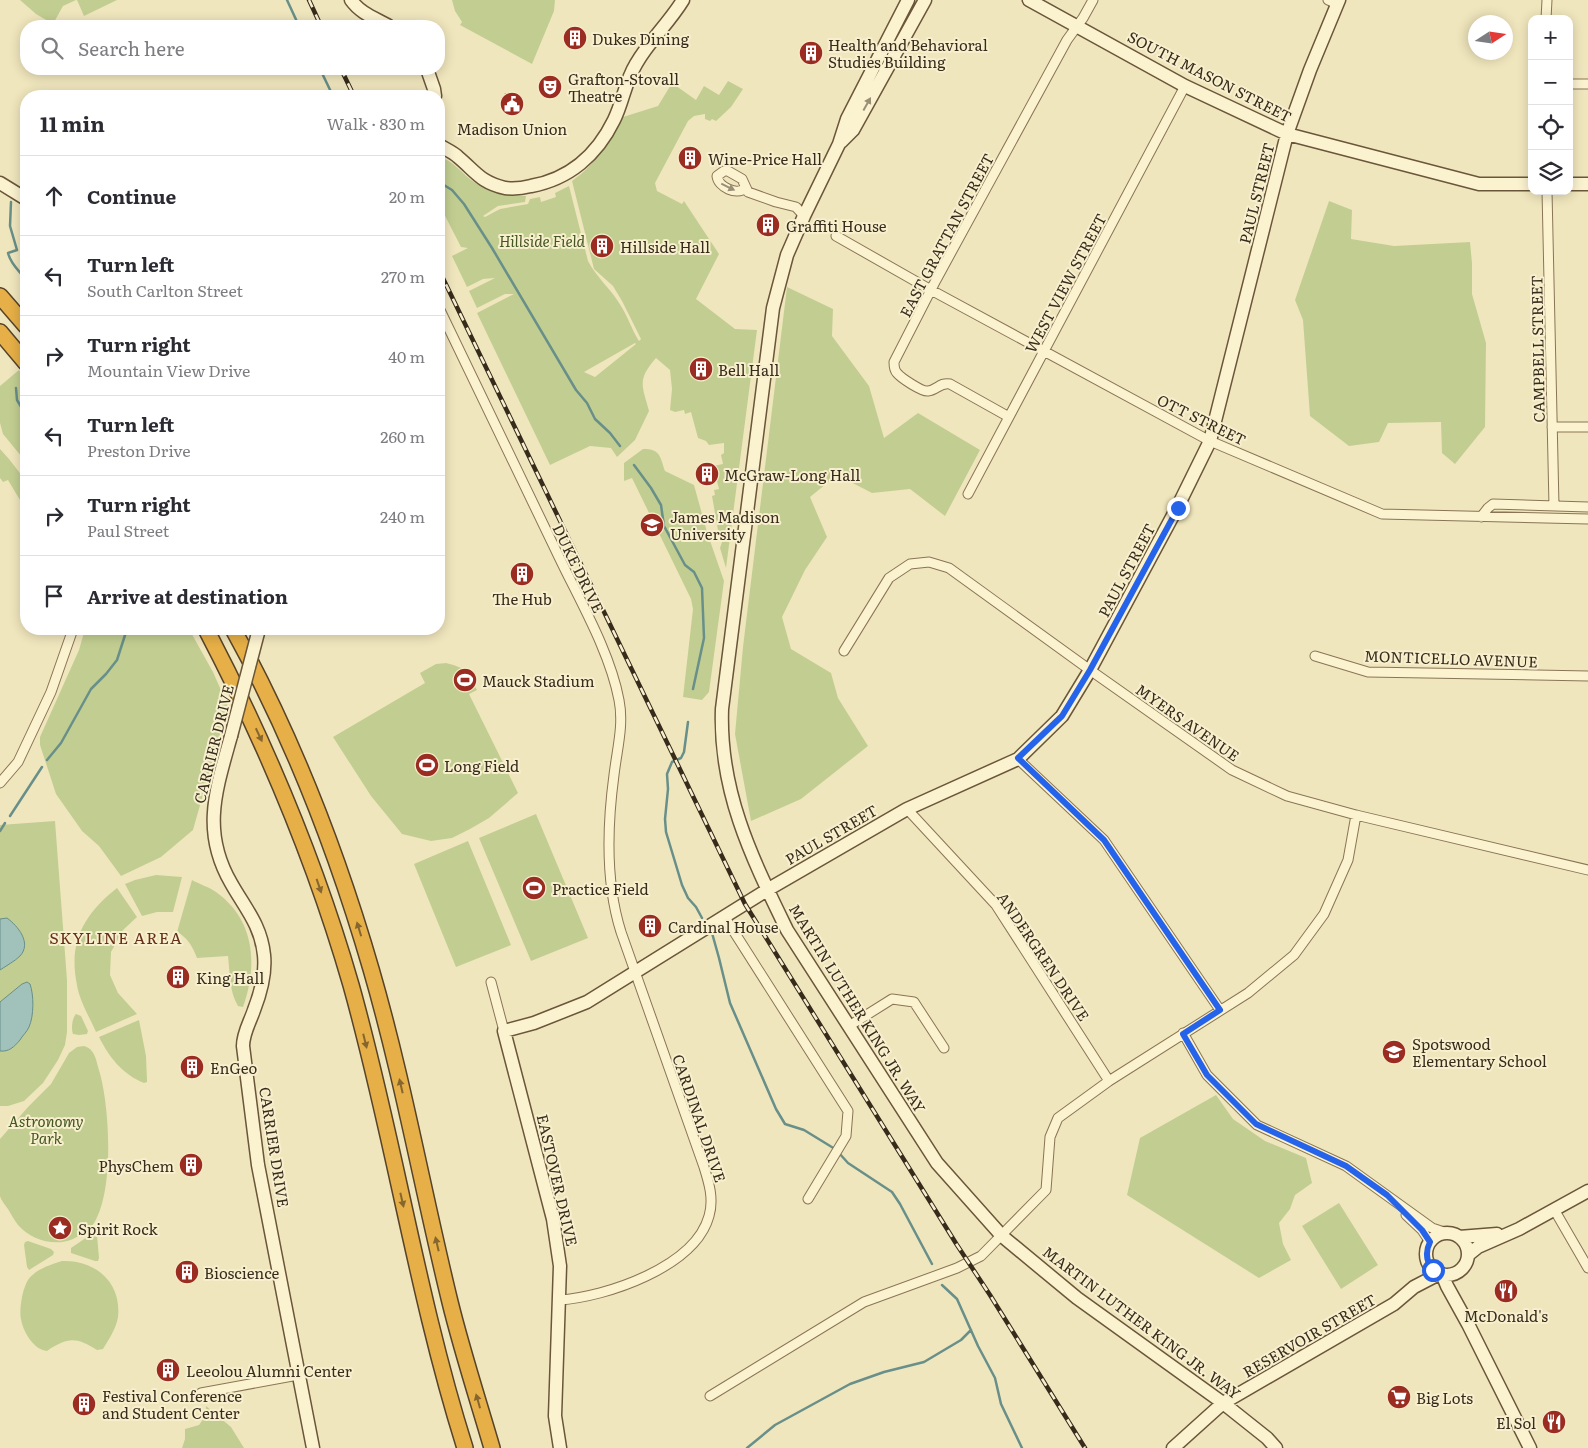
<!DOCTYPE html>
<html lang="en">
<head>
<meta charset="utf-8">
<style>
  :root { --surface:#fff; --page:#f2f2f3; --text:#2b2b33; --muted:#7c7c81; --line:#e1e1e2 }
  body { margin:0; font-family:Literata,serif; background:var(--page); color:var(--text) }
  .controls { position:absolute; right:15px; top:15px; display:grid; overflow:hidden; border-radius:10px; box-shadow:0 2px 12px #0003 }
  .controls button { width:45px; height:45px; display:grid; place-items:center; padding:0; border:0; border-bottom:1px solid var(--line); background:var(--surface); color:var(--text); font:25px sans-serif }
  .compass { position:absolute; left:1468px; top:15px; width:45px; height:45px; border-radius:50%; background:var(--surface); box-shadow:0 2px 12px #0003; rotate:78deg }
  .stop { position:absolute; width:15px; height:15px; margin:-11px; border:4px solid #2563eb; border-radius:50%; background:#fff }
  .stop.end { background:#2563eb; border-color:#fff; box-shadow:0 1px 5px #0008 }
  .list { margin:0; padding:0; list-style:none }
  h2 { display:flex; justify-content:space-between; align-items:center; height:65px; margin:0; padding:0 20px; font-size:21px }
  h2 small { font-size:16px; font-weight:400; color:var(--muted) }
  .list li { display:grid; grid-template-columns:32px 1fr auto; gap:15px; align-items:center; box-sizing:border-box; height:80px; padding:0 20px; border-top:1px solid var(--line) }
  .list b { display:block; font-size:19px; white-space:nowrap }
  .list p { margin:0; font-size:16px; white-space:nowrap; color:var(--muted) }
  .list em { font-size:16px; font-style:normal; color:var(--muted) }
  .icon { flex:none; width:28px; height:28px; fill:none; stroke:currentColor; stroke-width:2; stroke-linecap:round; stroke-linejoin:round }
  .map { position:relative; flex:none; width:1588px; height:1448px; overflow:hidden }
  .search { position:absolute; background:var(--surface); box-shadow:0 2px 12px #0003; left:20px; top:20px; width:425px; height:55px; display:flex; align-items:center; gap:12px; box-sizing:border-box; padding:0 18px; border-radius:20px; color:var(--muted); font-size:19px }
  .panel { position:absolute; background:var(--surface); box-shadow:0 2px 12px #0003; left:20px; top:90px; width:425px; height:545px; border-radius:20px }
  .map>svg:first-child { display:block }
  .green { fill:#c2ce91; fill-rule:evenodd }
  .water { fill:#a1c1bb; stroke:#688f89 }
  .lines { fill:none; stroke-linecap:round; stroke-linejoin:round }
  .stream { stroke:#688f89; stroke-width:2.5 }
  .street-casing { stroke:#897555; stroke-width:11 }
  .secondary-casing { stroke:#6a5639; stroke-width:15 }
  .highway-casing { stroke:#56432a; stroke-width:18 }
  .street { stroke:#fbf2d0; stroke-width:9 }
  .secondary { stroke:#fbf2d0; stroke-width:12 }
  .highway { stroke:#e6af47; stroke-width:15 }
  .rail-casing { stroke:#372b1b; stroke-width:4.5 }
  .rail { stroke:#f7efcd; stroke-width:2.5; stroke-dasharray:8; stroke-linecap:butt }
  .secondary-bridge-casing { stroke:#6a5639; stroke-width:15; stroke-linecap:butt }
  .secondary-bridge { stroke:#fbf2d0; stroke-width:12 }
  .oneway { fill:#998e76 }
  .oneway2 { fill:#86662f }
  .route { stroke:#2563eb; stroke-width:6 }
  .labels { text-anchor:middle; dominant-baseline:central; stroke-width:4; stroke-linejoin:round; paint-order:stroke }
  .poi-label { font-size:15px; fill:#372b1b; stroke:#f7efcd; text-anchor:start }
  .street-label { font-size:15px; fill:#372b1b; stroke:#f7efcd }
  .park-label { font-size:15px; font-style:italic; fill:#435520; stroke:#f7efcd }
  .neighbourhood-label { font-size:16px; letter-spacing:1px; fill:#662f18; stroke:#f7efcd }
</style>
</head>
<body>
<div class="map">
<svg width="1588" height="1448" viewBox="0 0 1588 1448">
  <rect width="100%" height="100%" fill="#f0e6bd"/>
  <path class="green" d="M20,0H76L63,6L53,24L36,14Z
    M77,0H117L84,16Z
    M452,0H555L554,11L532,64L460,25L462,22L455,11Z
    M728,81L743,89L731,107L716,121L712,119L710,121L705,119V114L694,116L688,121L655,183L657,191L682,204L684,201L719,254L696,299L735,329L757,330L726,568L720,548L724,536H719L712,496L715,495L714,490L719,489L713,466L723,464L721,455L724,453V443L709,445L706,441L698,438L691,412L685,414L684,410L675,412L670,410L672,389L670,370L656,358C637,380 642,385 649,411L635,440L617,457L611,448L590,446L550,465L477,313L514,294H505L477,308L469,291L495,278L483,279L467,287L452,256L468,248L461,247L439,204V157C453,160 462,174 474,182C489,191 509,195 526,196L525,202L498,206L483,216L485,217L500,209L528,204L530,199L540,197L541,202L556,197L555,193L569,186L588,261C597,278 612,290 621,306C628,317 632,330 639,341L641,339L622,301L613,286L594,269L572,181C597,163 608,143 623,117L658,106L672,83L696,100L704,86L719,95ZM636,344L595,377L584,372L635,343Z
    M1329,201L1352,210L1351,239L1394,246L1470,242L1472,263V294L1486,343L1485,427L1455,464L1442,453L1441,422L1388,423L1379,442L1349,446L1310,416L1303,320L1295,300Z
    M787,287L833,309L832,336L869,386L884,438L918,413L980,450L945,516L910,489L872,493L837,475L810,497L827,537L805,570L782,617L791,649L831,673L838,698L868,746L801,799L751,821L735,734L743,647Z
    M19,370L26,380V462L3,434L0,423V386Z
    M0,449L9,459L26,481V510L8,480L3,482L0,478Z
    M643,449C661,449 660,457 665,471L694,485L707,532L724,581L709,692L702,700L683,697L693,609L691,599L632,478L624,481V463Z
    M85,629H189L213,672L228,706L193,830L161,857L121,876L99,846L82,831L56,794L40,745V737L79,650Z
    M446,663C466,668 468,672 477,690L469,694L518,793L489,818L470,829L452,838L431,841L402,834L371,796L333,737L425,683L420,673L436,664Z
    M536,814L588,938L531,961L479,838Z
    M55,821L67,980V1032L65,1045L58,1060L43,1083L24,1101L8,1106H0V825Z
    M468,841L511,945L456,967L414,864Z
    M156,875L182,877L173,912H157L142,916L125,884L135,880Z
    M192,880C199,884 209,887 216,892C255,920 258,965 243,1007L238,1006C229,991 230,973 228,956L197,958C193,947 187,937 177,932Z
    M117,888L137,917L123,930L111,952L110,975L118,993L137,1014L96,1032C90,1018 79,1000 77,985C68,942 84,914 117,888Z
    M76,1014L81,1016L88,1031L87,1034L79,1035L73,1034C71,1029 72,1018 76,1014Z
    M139,1020L146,1056L147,1080V1082L144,1083C122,1074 109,1057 99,1037Z
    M84,1046C95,1049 96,1060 99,1070C110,1106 115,1195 92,1226C88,1232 79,1236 73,1239C55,1247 31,1240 18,1225C14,1220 11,1214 8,1209C5,1205 1,1200 0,1196C0,1192 0,1185 0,1181C0,1167 0,1153 0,1139L28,1107L51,1084L69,1053L77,1047Z
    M1216,1095L1233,1119L1265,1141L1306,1158L1312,1183L1295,1195L1290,1209L1279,1223L1283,1244L1291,1260L1259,1278L1127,1195L1140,1138Z
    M1339,1203L1378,1265L1341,1289L1302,1226Z
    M93,1233L97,1235L99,1258L98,1261H95L71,1253V1248Z
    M28,1241L51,1249L54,1252L53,1255L29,1270L27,1267L24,1245L25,1242Z
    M62,1261C94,1259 122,1282 118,1317C116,1329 109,1339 103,1349L97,1350C76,1337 68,1337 47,1351C34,1350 23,1332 21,1319C19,1311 22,1292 26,1284C31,1271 49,1265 62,1261Z
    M206,1406L231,1427L244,1448H182L185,1439V1429L199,1425L206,1415Z"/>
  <path class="water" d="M7,918C18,926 32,943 20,956C15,961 6,966 0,970V919Z
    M27,982L30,984C34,995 34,1016 29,1027C27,1032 22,1036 20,1040C14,1047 9,1052 0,1051V1002L22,984Z"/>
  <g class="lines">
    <path class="stream" d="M287,0L299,26
      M320,69L333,96
      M439,182L452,190L464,204L492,248L576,390L587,403L595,419L610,433L620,446
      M11,202L10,226L17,250L8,253C11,265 19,270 26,280
      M16,388L17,400L26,415
      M634,465L651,488L661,505L664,526L685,565L694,572L702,588L704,638L693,689
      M688,722L684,752L681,758L672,762L667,774L668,789L665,819L666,832L682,885L688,898L696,907L702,918
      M47,760L61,743L91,689L106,674L117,660L127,629
      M10,816L42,767
      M0,831L5,823
      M712,933L719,958L730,1003L776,1109L785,1124L804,1130L835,1149
      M839,1153L848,1163L892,1192L900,1204L932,1264
      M942,1285L957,1299L978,1346L995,1378L1001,1404L1022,1448
      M747,1448L775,1425L850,1384L884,1372L924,1362L961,1340L971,1330"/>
    <g class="street-casing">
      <path id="street" d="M1328,0L1337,4
        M1546,19L1547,0
        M1569,84H1588
        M745,188C737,196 718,187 717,176L724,171H728L742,179L748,192L776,202L796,207L804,216
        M1547,191L1554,506
        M836,236L931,290L1210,441L1382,514L1588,519
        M439,308C479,391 519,474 559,557C580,601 610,652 619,700C624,725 617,749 614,775C607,827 605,882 621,932L704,1167C709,1183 714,1199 709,1216C695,1267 606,1297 559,1300
        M1009,417L950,384C940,382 937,390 928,391C922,392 901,378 897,373C894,370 894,366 894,362L936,280L1067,40L1083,18L1093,0
        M1552,427H1588
        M968,494L1185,86
        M1481,517L1488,508L1493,504L1588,507
        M844,651L889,578L910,564L929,562L949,568L1090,670L1232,770L1287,796L1356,815L1588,870
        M1315,656L1368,672L1588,676
        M1018,759L1104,840L1220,1010
        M0,783L18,762L51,692L73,629
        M907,809L996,905L1109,1081
        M724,916L848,1111L846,1136L808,1199
        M491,982L504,1031
        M849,1026L892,999L914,1002L944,1048
        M1183,1033L1207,1075L1257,1125L1346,1166L1432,1228L1447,1233
        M1555,1211L1588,1268
        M1406,1215L1422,1230L1430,1242
        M201,1393L298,1375
        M710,1396L864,1302L957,1268L981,1256L1046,1190L1050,1137L1058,1118L1109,1081L1248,993L1294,955L1324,914L1348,860L1356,815"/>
    </g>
    <g class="secondary-casing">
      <path id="secondary" d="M351,0C361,14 375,18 389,26
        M908,0L847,119L839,144L804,216L787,255L773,308L722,709C719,792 752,858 787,930L937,1163L1002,1236L1077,1298L1223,1403L1267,1438L1276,1448
        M1029,0L1185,86L1287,134L1479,184H1532
        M427,69L434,89L435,96
        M841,142L853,130L925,0
        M439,145C445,149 453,152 458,157C476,172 480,182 505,188C513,189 523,188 531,186C569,179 597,155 614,120C623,102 625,82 636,64C649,41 669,23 683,0
        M0,183L26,199
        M1569,184H1588
        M231,736C216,790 201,831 231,883C245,908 261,925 264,955C266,974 261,992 254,1010C250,1022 243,1033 243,1046L258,1165L313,1448
        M1426 1254a21 21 0 1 1 42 0a21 21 0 1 1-42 0Z
        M1459,1237L1497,1234
        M1468,1255L1478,1247L1519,1229L1588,1191
        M1442,1274L1447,1286L1468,1324L1530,1448
        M560,1448L555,1416L560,1266L553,1219L504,1031L534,1023L587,1002L767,890L907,809L1018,759L1062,716L1090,670L1177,508L1210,441L1287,134L1310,70L1339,0
        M1173,1448L1223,1403L1394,1304L1414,1287L1439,1274"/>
    </g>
    <g class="highway-casing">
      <path id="highway" d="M0,296L26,326
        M0,332L26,363
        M206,629C266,744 315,860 351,985C394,1138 417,1296 465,1448
        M233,629C292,736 337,852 371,969C403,1079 423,1192 450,1302C462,1351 478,1400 492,1448"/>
    </g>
    <use href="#street" class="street"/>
    <use href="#secondary" class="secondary"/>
    <use href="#highway" class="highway"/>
    <g class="rail-casing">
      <path id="rail" d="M309,0L321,26
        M341,69L354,96
        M439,270L745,904L957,1245L990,1295L1085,1448"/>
    </g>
    <use href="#rail" class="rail"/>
    <g class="secondary-bridge-casing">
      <path id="secondary-bridge" d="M231,736L259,629"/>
    </g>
    <use href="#secondary-bridge" class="secondary-bridge"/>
  </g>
  <defs><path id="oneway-solid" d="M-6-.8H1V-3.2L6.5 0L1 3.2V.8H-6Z" transform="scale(1.25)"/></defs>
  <g class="oneway">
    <use href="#oneway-solid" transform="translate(867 104) rotate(-61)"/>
    <use href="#oneway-solid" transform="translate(728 187) rotate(26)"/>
  </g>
  <g class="oneway2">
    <use href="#oneway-solid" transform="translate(259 735) rotate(65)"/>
    <use href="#oneway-solid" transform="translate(319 886) rotate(71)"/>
    <use href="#oneway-solid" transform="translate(359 929) rotate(-107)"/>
    <use href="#oneway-solid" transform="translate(365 1041) rotate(76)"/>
    <use href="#oneway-solid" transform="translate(401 1086) rotate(-103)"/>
    <use href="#oneway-solid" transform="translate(402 1200) rotate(77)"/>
    <use href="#oneway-solid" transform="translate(437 1244) rotate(-103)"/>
    <use href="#oneway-solid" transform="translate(478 1401) rotate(-106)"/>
  </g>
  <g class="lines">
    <path class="route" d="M1178,508L1090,670L1062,716L1018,758L1104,840L1220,1010L1183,1034L1207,1075L1256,1124L1346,1166L1387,1195L1422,1230L1430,1242C1425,1252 1426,1261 1433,1270"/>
  </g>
  <defs>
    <g id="building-disc" transform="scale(1.25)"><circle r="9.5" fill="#9b2c22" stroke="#f7efcd"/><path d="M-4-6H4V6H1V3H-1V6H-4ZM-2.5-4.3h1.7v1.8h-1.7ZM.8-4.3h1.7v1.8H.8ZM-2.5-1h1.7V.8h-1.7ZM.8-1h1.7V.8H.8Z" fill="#fff"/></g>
    <g id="theatre-disc" transform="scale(1.25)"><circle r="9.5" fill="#9b2c22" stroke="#f7efcd"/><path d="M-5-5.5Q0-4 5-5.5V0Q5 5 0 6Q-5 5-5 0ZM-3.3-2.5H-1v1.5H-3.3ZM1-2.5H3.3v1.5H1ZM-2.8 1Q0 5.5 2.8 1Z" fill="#fff"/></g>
    <g id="civic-disc" transform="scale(1.25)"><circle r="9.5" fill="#9b2c22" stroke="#f7efcd"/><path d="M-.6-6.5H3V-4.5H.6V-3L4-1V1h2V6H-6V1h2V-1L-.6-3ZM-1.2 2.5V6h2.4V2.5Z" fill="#fff"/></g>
    <g id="university-disc" transform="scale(1.25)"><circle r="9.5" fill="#9b2c22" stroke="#f7efcd"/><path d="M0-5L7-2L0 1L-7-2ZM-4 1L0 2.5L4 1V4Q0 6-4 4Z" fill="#fff"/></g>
    <g id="stadium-disc" transform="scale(1.25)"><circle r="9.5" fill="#9b2c22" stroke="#f7efcd"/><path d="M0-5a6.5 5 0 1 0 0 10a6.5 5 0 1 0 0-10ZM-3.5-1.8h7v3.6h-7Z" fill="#fff"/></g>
    <g id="school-disc" transform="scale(1.25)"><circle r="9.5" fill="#9b2c22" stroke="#f7efcd"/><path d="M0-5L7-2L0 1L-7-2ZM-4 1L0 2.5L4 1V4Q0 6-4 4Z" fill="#fff"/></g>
    <g id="sight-disc" transform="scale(1.25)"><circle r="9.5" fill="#9b2c22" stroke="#f7efcd"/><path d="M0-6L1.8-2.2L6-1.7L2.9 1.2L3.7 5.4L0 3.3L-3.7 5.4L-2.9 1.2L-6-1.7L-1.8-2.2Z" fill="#fff"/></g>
    <g id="restaurant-disc" transform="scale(1.25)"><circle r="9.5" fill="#9b2c22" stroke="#f7efcd"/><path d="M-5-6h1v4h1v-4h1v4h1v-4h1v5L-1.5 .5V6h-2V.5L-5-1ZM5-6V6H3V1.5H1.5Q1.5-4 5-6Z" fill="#fff"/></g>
    <g id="supermarket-disc" transform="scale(1.25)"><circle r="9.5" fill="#9b2c22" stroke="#f7efcd"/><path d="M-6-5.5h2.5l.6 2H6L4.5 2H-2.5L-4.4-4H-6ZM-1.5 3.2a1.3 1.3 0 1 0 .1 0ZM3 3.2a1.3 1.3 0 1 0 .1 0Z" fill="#fff"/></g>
  </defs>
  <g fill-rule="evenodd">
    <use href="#building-disc" x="575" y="38"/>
    <use href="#building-disc" x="811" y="53"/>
    <use href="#theatre-disc" x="550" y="87"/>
    <use href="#civic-disc" x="512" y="104"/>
    <use href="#building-disc" x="690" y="158"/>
    <use href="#building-disc" x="768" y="225"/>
    <use href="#building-disc" x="602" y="246"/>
    <use href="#building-disc" x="701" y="369"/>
    <use href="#building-disc" x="707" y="474"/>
    <use href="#university-disc" x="652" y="525"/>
    <use href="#building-disc" x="522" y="574"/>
    <use href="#stadium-disc" x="465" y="680"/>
    <use href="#stadium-disc" x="427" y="765"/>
    <use href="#stadium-disc" x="534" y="888"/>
    <use href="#building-disc" x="650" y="926"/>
    <use href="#building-disc" x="178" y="977"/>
    <use href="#school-disc" x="1394" y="1052"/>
    <use href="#building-disc" x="192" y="1067"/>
    <use href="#building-disc" x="191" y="1165"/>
    <use href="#sight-disc" x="60" y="1228"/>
    <use href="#building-disc" x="187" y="1272"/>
    <use href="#restaurant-disc" x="1506" y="1291"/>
    <use href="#building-disc" x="168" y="1370"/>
    <use href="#supermarket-disc" x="1399" y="1397"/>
    <use href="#building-disc" x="84" y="1404"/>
    <use href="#restaurant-disc" x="1554" y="1422"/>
  </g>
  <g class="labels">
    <g class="poi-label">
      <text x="592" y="38">Dukes Dining</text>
      <text x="828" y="44">Health and Behavioral<tspan x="828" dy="17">Studies Building</tspan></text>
      <text x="568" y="78">Grafton-Stovall<tspan x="568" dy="17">Theatre</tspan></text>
      <text x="512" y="128" text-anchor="middle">Madison Union</text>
      <text x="708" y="158">Wine-Price Hall</text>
      <text x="786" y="225">Graffiti House</text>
      <text x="620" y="246">Hillside Hall</text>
      <text x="718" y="369">Bell Hall</text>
      <text x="724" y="474">McGraw-Long Hall</text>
      <text x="670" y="516">James Madison<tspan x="670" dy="17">University</tspan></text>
      <text x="522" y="598" text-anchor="middle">The Hub</text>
      <text x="482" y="680">Mauck Stadium</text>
      <text x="444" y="765">Long Field</text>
      <text x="552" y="888">Practice Field</text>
      <text x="668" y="926">Cardinal House</text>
      <text x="196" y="977">King Hall</text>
      <text x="1412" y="1043">Spotswood<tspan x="1412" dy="17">Elementary School</tspan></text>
      <text x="210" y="1067">EnGeo</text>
      <text x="174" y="1165" text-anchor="end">PhysChem</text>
      <text x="78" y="1228">Spirit Rock</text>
      <text x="204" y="1272">Bioscience</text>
      <text x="1506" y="1315" text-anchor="middle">McDonald's</text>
      <text x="186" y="1370">Leeolou Alumni Center</text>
      <text x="102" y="1395">Festival Conference<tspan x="102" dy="17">and Student Center</tspan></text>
      <text x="1416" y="1397">Big Lots</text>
      <text x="1536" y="1422" text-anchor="end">El Sol</text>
    </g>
    <g class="street-label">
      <text transform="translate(1210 76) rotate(27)">SOUTH MASON STREET</text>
      <text transform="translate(1256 193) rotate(-76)">PAUL STREET</text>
      <text transform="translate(946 235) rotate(-62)">EAST GRATTAN STREET</text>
      <text transform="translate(1065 283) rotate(-62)">WEST VIEW STREET</text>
      <text transform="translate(1537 349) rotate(-91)">CAMPBELL STREET</text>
      <text transform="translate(1202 419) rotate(26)">OTT STREET</text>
      <text transform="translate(579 568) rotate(64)">DUKE DRIVE</text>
      <text transform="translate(1126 570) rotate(-62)">PAUL STREET</text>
      <text transform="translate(1451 658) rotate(2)">MONTICELLO AVENUE</text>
      <text transform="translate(1188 722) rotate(35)">MYERS AVENUE</text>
      <text transform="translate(213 744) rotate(-76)">CARRIER DRIVE</text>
      <text transform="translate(831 834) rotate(-30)">PAUL STREET</text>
      <text transform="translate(1044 956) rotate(56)">ANDERGREN DRIVE</text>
      <text transform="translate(858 1008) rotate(58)">MARTIN LUTHER KING JR. WAY</text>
      <text transform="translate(700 1118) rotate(71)">CARDINAL DRIVE</text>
      <text transform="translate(275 1147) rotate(81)">CARRIER DRIVE</text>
      <text transform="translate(558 1180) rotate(77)">EASTOVER DRIVE</text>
      <text transform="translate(1142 1322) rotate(37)">MARTIN LUTHER KING JR. WAY</text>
      <text transform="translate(1309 1335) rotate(-30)">RESERVOIR STREET</text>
    </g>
    <g class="park-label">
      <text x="542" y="240">Hillside Field</text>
      <text x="46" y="1120">Astronomy<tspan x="46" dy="17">Park</tspan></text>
    </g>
    <g class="neighbourhood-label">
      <text x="116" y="937">SKYLINE AREA</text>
    </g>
  </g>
</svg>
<div class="controls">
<button>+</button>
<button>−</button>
<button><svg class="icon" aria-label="locate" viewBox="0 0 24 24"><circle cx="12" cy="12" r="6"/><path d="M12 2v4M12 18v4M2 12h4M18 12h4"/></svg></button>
<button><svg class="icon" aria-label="layers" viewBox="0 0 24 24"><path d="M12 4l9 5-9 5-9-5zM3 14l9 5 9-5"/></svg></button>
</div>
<svg class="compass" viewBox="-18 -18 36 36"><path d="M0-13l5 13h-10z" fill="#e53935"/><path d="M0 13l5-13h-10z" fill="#7c7c81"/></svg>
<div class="stop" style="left:1433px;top:1270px"></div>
<div class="stop end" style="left:1178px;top:508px"></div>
<div class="search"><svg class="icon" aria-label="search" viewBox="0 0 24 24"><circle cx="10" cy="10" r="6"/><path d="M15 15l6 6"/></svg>Search here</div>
<section class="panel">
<h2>11 min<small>Walk · 830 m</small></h2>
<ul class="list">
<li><svg class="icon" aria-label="ahead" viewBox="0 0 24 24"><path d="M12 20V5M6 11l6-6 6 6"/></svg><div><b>Continue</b></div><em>20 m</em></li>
<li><svg class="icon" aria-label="left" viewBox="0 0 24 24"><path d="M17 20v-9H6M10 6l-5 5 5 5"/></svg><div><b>Turn left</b><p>South Carlton Street</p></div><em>270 m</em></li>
<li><svg class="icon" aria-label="right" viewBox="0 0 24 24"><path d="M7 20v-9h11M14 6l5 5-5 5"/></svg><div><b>Turn right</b><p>Mountain View Drive</p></div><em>40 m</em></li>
<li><svg class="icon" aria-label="left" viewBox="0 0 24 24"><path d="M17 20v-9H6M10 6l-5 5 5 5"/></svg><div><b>Turn left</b><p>Preston Drive</p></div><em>260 m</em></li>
<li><svg class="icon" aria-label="right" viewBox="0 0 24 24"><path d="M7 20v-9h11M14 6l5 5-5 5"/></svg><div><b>Turn right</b><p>Paul Street</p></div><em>240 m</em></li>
<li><svg class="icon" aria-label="arrive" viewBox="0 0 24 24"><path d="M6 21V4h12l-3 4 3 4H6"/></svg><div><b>Arrive at destination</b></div></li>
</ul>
</section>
</div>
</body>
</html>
